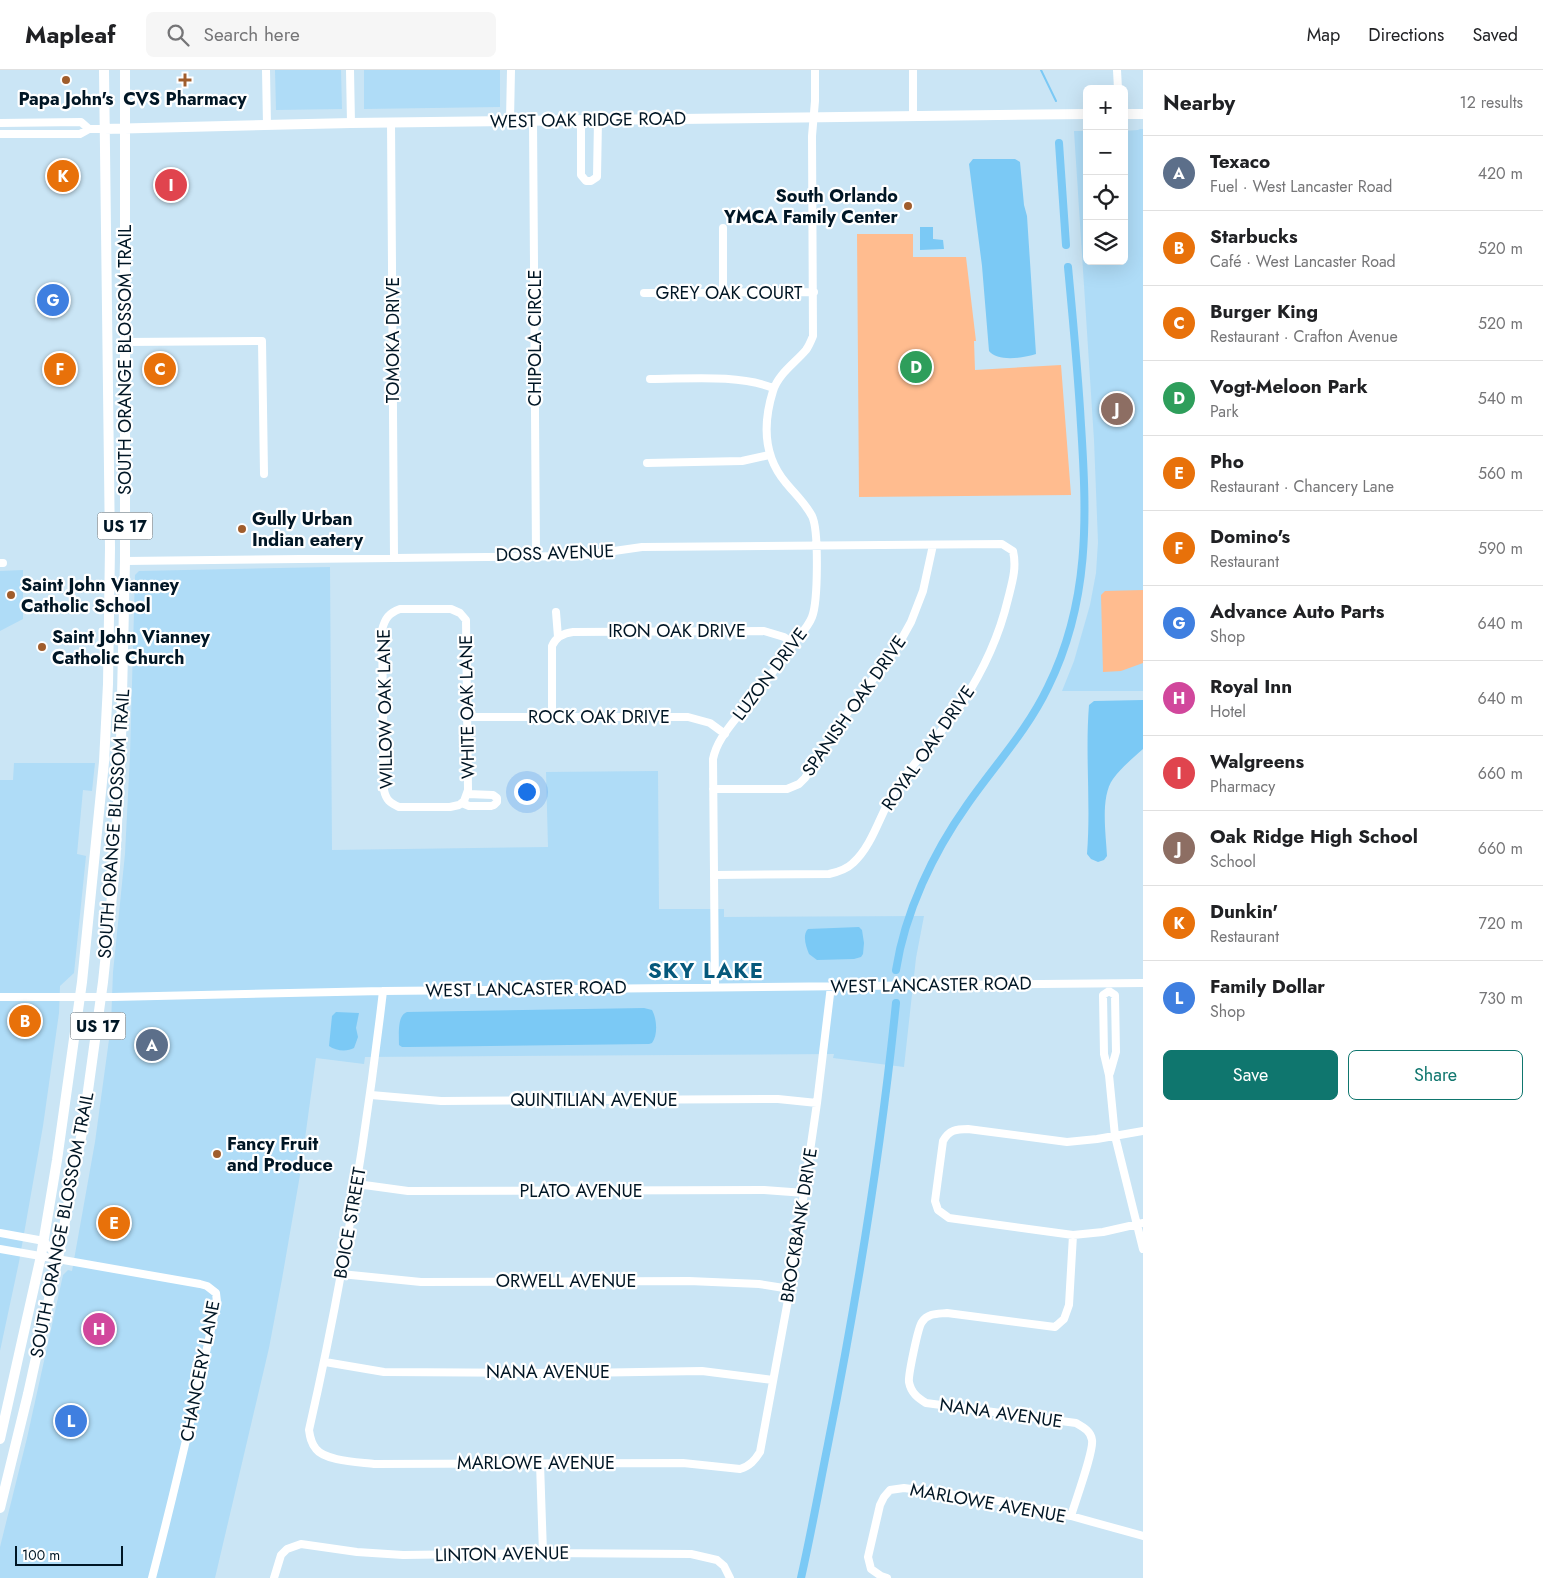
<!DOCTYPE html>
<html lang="en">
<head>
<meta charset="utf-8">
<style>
  :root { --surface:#fff; --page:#f6f6f6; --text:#202124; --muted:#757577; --line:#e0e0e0; --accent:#0f766e }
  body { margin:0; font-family:Jost,sans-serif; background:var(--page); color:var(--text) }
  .controls { position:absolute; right:15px; top:15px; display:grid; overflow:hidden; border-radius:8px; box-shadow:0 5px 20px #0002 }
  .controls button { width:45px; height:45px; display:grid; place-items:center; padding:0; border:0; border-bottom:1px solid var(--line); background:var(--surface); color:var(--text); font:25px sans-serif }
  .scale { position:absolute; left:15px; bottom:12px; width:108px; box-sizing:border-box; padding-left:5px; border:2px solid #001625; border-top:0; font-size:14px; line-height:18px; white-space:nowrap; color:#001625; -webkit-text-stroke:4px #fff; paint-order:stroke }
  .you { position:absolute; left:526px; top:721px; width:18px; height:18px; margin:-12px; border:4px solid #fff; border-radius:50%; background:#1a73e8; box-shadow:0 0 0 8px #1a73e833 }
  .badge { display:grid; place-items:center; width:32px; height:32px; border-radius:50%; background:var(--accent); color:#fff; font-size:16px; font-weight:700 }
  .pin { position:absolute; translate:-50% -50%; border:2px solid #fff; box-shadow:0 1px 5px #0006 }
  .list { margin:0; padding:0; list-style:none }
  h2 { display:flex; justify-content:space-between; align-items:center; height:65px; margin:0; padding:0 20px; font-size:21px }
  h2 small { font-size:16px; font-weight:400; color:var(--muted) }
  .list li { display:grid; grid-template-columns:32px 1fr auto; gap:15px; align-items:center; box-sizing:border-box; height:75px; padding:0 20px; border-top:1px solid var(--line) }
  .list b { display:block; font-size:19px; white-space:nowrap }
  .list p { margin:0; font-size:16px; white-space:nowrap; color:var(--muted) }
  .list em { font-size:16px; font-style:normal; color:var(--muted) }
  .actions { display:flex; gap:10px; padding:15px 20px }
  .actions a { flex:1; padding:11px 0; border:1px solid var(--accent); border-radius:8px; text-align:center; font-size:18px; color:var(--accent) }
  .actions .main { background:var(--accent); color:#fff }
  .icon { flex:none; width:28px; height:28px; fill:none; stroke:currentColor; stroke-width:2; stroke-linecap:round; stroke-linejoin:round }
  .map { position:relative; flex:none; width:1143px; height:1508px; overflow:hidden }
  header { display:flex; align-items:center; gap:30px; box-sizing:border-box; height:70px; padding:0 25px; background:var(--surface); border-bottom:1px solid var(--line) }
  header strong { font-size:24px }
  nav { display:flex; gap:28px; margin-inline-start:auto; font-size:18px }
  .search { width:350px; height:45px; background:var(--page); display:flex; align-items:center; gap:12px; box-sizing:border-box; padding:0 18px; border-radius:8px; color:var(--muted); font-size:19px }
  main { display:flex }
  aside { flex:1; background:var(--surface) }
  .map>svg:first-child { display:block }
  .built { fill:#afdcf7 }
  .green { fill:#ffbc8f }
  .water { fill:#7bc9f5 }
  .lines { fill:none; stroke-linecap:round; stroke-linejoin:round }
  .stream { stroke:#7bc9f5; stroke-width:2 }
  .canal { stroke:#7bc9f5; stroke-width:8 }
  .minor { stroke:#fff; stroke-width:8 }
  .major { stroke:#fff; stroke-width:10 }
  .poi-dot { fill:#a05d2c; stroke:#fff; stroke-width:2 }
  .labels { text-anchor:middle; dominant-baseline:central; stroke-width:4.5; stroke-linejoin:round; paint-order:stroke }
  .shield { fill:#fff; stroke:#4c5c66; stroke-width:1 }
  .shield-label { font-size:16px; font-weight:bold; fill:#001625 }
  .poi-label { font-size:18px; font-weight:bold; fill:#001625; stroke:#fff; text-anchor:start }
  .street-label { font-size:18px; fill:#001625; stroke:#fff }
  .district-label { font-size:22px; font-weight:bold; letter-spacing:1px; fill:#05587b; stroke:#fff }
</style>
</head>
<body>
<header>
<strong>Mapleaf</strong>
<div class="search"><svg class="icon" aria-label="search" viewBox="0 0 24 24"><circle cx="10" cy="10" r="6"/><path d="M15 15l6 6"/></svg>Search here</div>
<nav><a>Map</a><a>Directions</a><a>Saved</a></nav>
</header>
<main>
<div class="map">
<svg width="1143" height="1508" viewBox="0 0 1143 1508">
  <rect width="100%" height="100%" fill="#cae5f5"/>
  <path class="built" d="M275,0H341L342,39L276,40Z
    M364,0H500V37L364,39Z
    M1140,59H1143V621H1062L1074,591L1090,535L1096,503L1098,472L1094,370L1074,61H1087V191H1124V61L1138,60Z
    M330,497L332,780L548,777L546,702L658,701L659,839H724V847L924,846L916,888L904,997L833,988L834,984L365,987L364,994L316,988L300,1105L282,1209L269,1278L215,1508H0V1477L27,1368L63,1205L68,1200L72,1201L95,1072L111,955L113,902L125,784L130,685L135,505L139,501Z
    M23,500V549L0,561V501Z
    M14,693H95L92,721L83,720L77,784L86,786L74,903L60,916L59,943L43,1056L19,1192L0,1281V710H13Z"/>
  <path class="green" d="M857,164H913V187H966L976,271H974L975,300L1061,295L1071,425L859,427Z
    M1143,520V593L1121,601L1103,602L1101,525L1105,521Z"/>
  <path class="water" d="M973,89H1015L1020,92L1024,135L1027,146L1036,284C1024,288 997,292 989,281L982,196L969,94Z
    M920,157H933V169L943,170L944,179L920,180Z
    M1143,630V679C1133,688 1121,698 1113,709C1100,727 1106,764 1107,786L1104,790L1098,792L1091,789L1087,784C1091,734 1085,685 1089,635L1094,631Z
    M859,857L862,860L864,873L863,884L861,887L854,889L817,890L809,884C806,877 802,865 808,859Z
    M644,938L652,940C657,949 658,965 652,973L649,974L408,977H402L399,975C399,965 397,945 407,942Z
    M336,942L359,943L356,958L358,967L354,978C347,982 336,981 329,976L332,946Z"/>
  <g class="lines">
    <path class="stream" d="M1041,0L1056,31"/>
    <path class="canal" d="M1059,73L1066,175
      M896,900C905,842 933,783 967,735C994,696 1027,661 1048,617C1090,532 1087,447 1081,355C1078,302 1073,250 1068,197
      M801,1508C811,1464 819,1419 828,1374C857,1228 881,1081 896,933"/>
    <path class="minor" d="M266,0L267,55
      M350,0L351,53
      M913,0V46
      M1117,0L1118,19
      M510,50L511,0
      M533,50L536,486
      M581,50V105L586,111H591L597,107L598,50
      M391,52L394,487
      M0,53L81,52L89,59
      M0,64H80L89,59H104
      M644,223L814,222
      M723,223V158
      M125,272L262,271L264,404
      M650,309C688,309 738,304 773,318
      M647,393L742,391L769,385
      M125,491L579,486L642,477L1002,474L1013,481C1017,498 1012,513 1008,529C999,567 983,601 962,633C942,663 917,688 897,717C881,740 874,774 853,793C847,799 838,802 829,804L714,805
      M0,493H3
      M400,539H451L460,543L466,550L468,720L464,731L459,735L450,737H399C390,733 386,730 384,720L382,560C385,548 389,543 400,539Z
      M556,542L558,567
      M552,646V576C556,567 563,563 573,562L764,561L784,567L794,574
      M468,647H688L710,653L725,664
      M713,719H787L799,714L805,708L848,642L896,579L911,552L923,521L933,475
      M462,733L469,736H491L494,735L497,732V728L493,725L468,724
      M715,917L713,689C717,669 732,654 744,638C762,615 781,593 797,569C802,563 809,555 812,547C818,532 819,460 812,446C805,433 795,424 786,413C763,386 763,353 773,321C778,304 795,293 806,280C809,276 811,271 813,266L812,66L815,31V0
      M383,921C366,1068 342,1215 309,1360C310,1367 311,1373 316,1379C325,1391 359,1392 374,1394L683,1393L740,1399C750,1396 755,1390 760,1382L790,1219L817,1033L831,916
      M1109,921L1103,925L1104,984L1109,1005L1115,1066L1143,1179
      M1109,921L1115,925L1116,982L1110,1003
      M0,927H113L383,921L1143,913
      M371,1025L441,1031L778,1029L817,1033
      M1143,1061L1097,1069L1067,1072L968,1059C956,1059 949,1060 943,1071L935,1131L938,1140L949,1148L1073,1165L1103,1162L1143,1153
      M357,1114L408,1121L764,1120L805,1123
      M0,1163L44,1171L58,1188
      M0,1179L200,1214L207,1216L216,1223L217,1232C197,1325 176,1416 152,1508
      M341,1204L421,1212L689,1211L759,1214L790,1219
      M325,1292L384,1302L578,1303L702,1301L773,1310
      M540,1393L543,1483
      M1071,1446C1075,1432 1094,1381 1092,1370C1091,1361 1083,1357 1076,1353L926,1333C918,1328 911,1323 909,1312C908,1306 918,1257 922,1252C928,1243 937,1244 947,1243L1055,1257L1064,1249L1069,1235L1073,1165
      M274,1508L281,1485L287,1479L301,1474L357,1482L403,1485L543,1483L691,1484L717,1490L724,1496L730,1508
      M887,1508L881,1506L871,1499L868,1487L880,1435L884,1427L890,1420L904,1418L999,1431L1071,1446L1143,1466"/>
    <path class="major" d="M1124,44H1143
      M104,59L351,53L1087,44
      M0,1369L41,1186L57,1090L82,912L104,692L108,614L110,478L104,0
      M0,1438L28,1324L58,1188L83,1057L103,912L115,797L121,671L125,491V0"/>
  </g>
  <g class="poi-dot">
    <circle cx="66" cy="10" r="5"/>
    <path d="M182.5 2.5h5v5h5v5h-5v5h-5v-5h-5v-5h5z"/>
    <circle cx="908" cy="136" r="5"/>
    <circle cx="242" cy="459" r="5"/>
    <circle cx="11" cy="525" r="5"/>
    <circle cx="42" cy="577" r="5"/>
    <circle cx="217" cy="1084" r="5"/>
  </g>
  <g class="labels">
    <g class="shield">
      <rect x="97.5" y="442.5" width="55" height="27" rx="4"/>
      <rect x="70.5" y="942.5" width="55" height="27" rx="4"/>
    </g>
    <g class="shield-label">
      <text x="125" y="456">US 17</text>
      <text x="98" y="956">US 17</text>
    </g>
    <g class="poi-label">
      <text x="66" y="29" text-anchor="middle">Papa John's</text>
      <text x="185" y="29" text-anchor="middle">CVS Pharmacy</text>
      <text x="898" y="126" text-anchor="end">South Orlando<tspan x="898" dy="21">YMCA Family Center</tspan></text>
      <text x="252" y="449">Gully Urban<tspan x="252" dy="21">Indian eatery</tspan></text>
      <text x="21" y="515">Saint John Vianney<tspan x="21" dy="21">Catholic School</tspan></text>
      <text x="52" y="567">Saint John Vianney<tspan x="52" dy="21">Catholic Church</tspan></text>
      <text x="227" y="1074">Fancy Fruit<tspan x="227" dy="21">and Produce</tspan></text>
    </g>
    <g class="street-label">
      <text transform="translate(588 50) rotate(-1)">WEST OAK RIDGE ROAD</text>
      <text x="729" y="223">GREY OAK COURT</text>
      <text transform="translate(535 268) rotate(-90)">CHIPOLA CIRCLE</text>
      <text transform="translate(393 270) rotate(-90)">TOMOKA DRIVE</text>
      <text transform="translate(125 290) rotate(-90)">SOUTH ORANGE BLOSSOM TRAIL</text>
      <text transform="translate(555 483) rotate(-2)">DOSS AVENUE</text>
      <text x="677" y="561">IRON OAK DRIVE</text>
      <text transform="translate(770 604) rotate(-53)">LUZON DRIVE</text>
      <text transform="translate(854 636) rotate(-55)">SPANISH OAK DRIVE</text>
      <text transform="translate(467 637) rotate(-91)">WHITE OAK LANE</text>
      <text transform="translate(385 639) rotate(-91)">WILLOW OAK LANE</text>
      <text x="599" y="647">ROCK OAK DRIVE</text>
      <text transform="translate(928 678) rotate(-55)">ROYAL OAK DRIVE</text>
      <text transform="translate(114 754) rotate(-86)">SOUTH ORANGE BLOSSOM TRAIL</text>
      <text transform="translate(931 915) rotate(-1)">WEST LANCASTER ROAD</text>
      <text transform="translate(526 919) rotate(-1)">WEST LANCASTER ROAD</text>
      <text x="594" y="1030">QUINTILIAN AVENUE</text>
      <text x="581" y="1121">PLATO AVENUE</text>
      <text transform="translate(350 1153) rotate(-80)">BOICE STREET</text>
      <text transform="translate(62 1155) rotate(-79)">SOUTH ORANGE BLOSSOM TRAIL</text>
      <text transform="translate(799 1155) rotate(-81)">BROCKBANK DRIVE</text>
      <text x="566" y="1211">ORWELL AVENUE</text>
      <text transform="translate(200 1301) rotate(-79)">CHANCERY LANE</text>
      <text x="548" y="1302">NANA AVENUE</text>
      <text transform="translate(1001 1343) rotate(8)">NANA AVENUE</text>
      <text x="536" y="1393">MARLOWE AVENUE</text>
      <text transform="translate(988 1433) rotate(10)">MARLOWE AVENUE</text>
      <text transform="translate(502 1484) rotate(-1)">LINTON AVENUE</text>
    </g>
    <g class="district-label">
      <text x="706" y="900">SKY LAKE</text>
    </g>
  </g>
</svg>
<div class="controls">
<button>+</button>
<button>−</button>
<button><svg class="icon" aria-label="locate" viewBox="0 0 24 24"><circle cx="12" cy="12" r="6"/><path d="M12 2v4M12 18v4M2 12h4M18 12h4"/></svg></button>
<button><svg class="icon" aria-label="layers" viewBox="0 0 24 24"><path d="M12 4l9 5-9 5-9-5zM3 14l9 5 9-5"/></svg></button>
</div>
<div class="scale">100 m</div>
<div class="you"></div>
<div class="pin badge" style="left:152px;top:975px;background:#5c6f8a">A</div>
<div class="pin badge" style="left:25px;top:951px;background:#e8710a">B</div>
<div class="pin badge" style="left:160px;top:299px;background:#e8710a">C</div>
<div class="pin badge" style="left:916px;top:297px;background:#2e9e5b">D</div>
<div class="pin badge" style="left:114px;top:1153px;background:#e8710a">E</div>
<div class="pin badge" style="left:60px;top:299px;background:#e8710a">F</div>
<div class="pin badge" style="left:53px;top:230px;background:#3f7fe0">G</div>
<div class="pin badge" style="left:99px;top:1259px;background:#d1479c">H</div>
<div class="pin badge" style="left:171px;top:115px;background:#e0444e">I</div>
<div class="pin badge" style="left:1117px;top:339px;background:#8d6e63">J</div>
<div class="pin badge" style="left:63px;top:106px;background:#e8710a">K</div>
<div class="pin badge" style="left:71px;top:1351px;background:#3f7fe0">L</div>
</div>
<aside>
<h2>Nearby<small>12 results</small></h2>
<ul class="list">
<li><span class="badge" style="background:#5c6f8a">A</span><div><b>Texaco</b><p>Fuel · West Lancaster Road</p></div><em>420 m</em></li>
<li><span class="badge" style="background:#e8710a">B</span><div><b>Starbucks</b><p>Café · West Lancaster Road</p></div><em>520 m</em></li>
<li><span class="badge" style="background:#e8710a">C</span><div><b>Burger King</b><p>Restaurant · Crafton Avenue</p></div><em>520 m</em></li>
<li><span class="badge" style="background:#2e9e5b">D</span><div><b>Vogt-Meloon Park</b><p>Park</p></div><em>540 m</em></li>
<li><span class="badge" style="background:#e8710a">E</span><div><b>Pho</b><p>Restaurant · Chancery Lane</p></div><em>560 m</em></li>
<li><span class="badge" style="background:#e8710a">F</span><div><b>Domino's</b><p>Restaurant</p></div><em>590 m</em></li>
<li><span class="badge" style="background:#3f7fe0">G</span><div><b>Advance Auto Parts</b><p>Shop</p></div><em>640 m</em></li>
<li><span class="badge" style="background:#d1479c">H</span><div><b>Royal Inn</b><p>Hotel</p></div><em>640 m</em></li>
<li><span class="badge" style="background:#e0444e">I</span><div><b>Walgreens</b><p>Pharmacy</p></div><em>660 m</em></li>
<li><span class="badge" style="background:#8d6e63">J</span><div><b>Oak Ridge High School</b><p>School</p></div><em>660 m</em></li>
<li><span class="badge" style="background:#e8710a">K</span><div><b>Dunkin'</b><p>Restaurant</p></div><em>720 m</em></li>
<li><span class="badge" style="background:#3f7fe0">L</span><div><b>Family Dollar</b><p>Shop</p></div><em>730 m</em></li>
</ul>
<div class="actions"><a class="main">Save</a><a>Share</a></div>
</aside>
</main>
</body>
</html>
